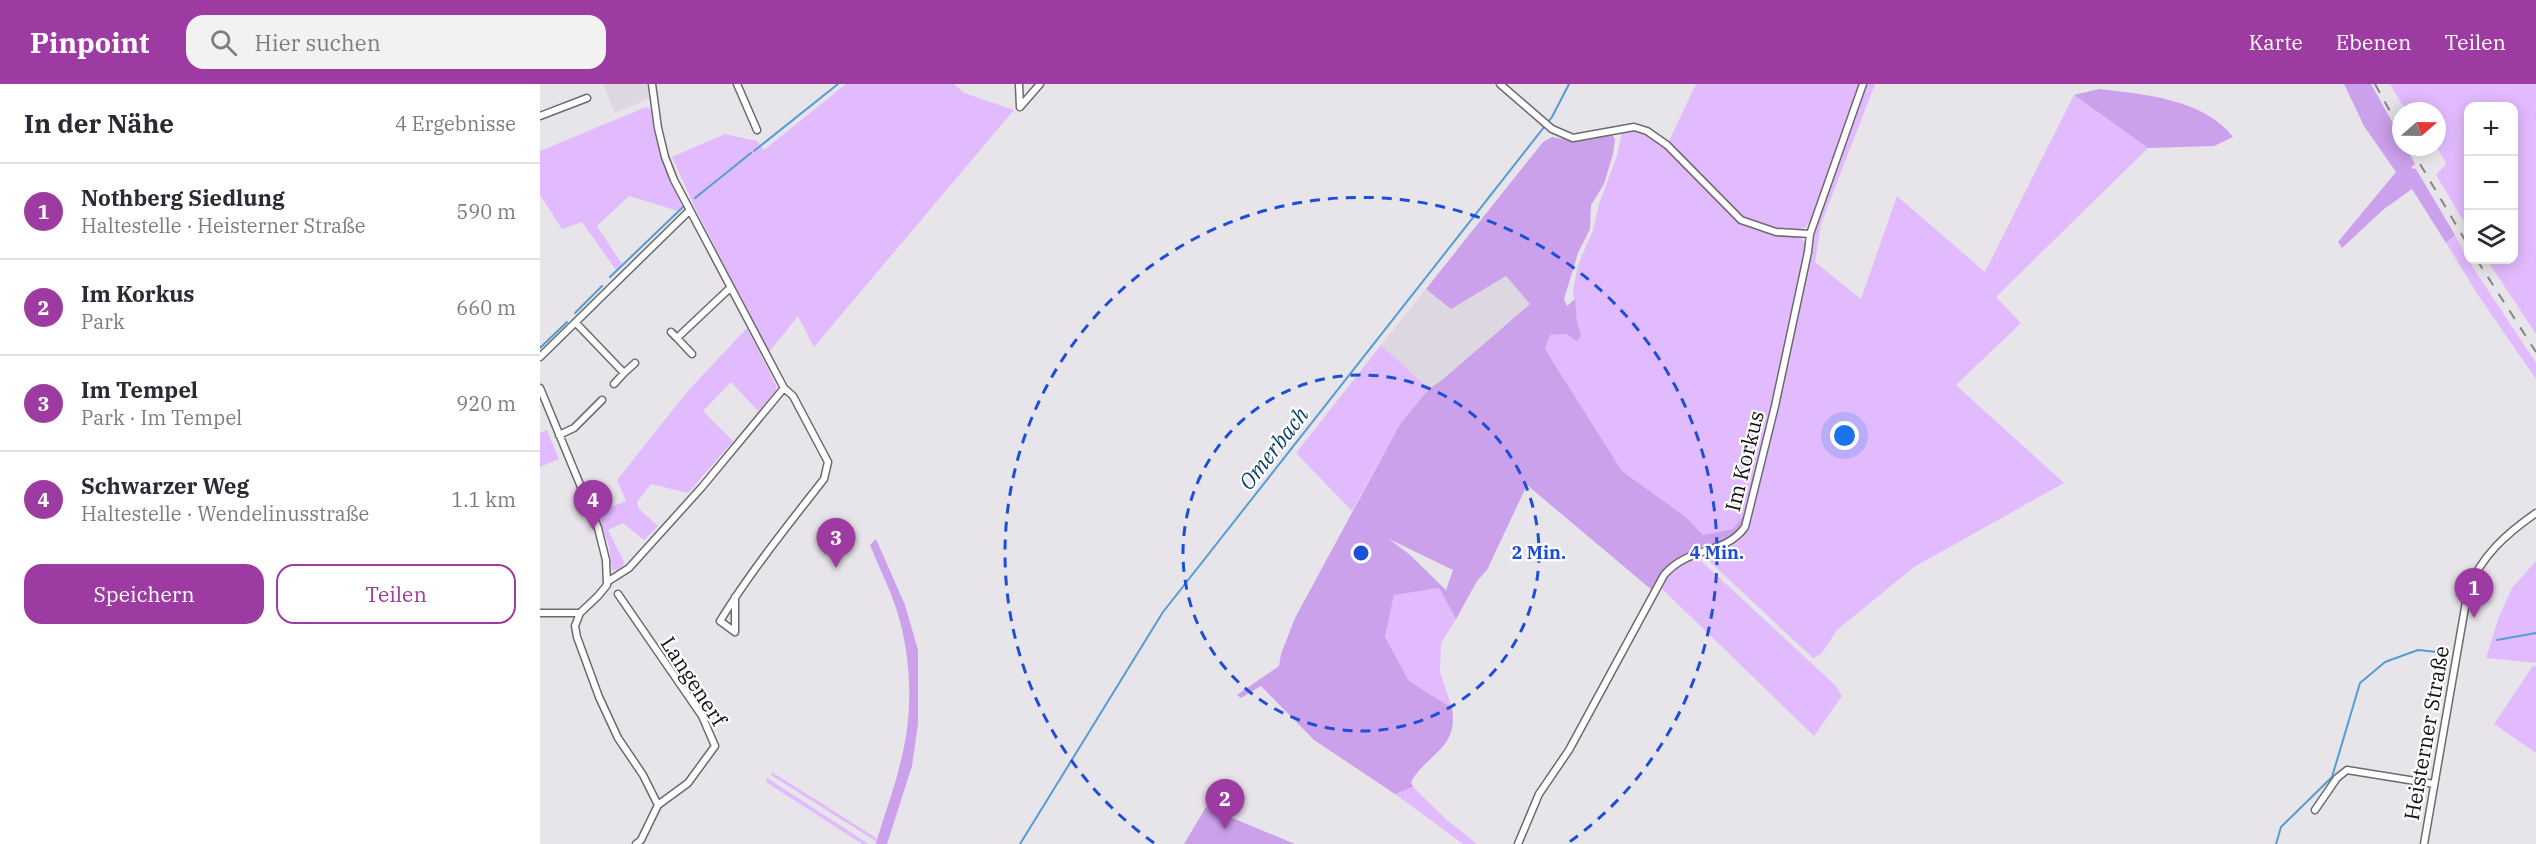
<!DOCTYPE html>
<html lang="de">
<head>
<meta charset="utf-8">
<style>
  :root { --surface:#fff; --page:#f2f2f3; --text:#2b2b33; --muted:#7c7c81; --line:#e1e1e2; --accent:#9e3ba2 }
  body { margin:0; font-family:"IBM Plex Serif",serif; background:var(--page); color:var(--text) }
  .controls { position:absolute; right:18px; top:18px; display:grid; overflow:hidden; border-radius:12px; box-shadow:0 3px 15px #0003 }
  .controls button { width:54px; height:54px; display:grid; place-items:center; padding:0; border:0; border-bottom:2px solid var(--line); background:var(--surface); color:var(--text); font:30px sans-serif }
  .compass { position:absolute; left:1852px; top:18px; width:54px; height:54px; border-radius:50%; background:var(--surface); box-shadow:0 3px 15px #0003; rotate:70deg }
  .you { position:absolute; left:1305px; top:352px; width:21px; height:21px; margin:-15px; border:4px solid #fff; border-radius:50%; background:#1a73e8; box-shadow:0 0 0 9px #1a73e833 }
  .badge { display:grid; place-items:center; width:39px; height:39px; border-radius:50%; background:var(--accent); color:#fff; font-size:20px; font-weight:700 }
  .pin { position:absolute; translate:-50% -50px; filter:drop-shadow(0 2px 3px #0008) }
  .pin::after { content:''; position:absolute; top:32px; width:21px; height:18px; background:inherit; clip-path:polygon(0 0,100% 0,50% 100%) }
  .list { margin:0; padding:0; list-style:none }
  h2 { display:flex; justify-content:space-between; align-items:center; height:78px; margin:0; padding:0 24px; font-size:26px }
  h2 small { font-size:20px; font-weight:400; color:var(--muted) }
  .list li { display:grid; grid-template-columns:39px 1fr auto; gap:18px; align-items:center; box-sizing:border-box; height:96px; padding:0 24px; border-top:2px solid var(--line) }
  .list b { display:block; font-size:22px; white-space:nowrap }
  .list p { margin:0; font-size:20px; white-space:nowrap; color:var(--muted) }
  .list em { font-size:20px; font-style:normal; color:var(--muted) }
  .actions { display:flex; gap:12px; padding:18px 24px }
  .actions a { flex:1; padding:14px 0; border:2px solid var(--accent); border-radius:18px; text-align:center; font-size:21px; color:var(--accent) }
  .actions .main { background:var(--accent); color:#fff }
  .icon { flex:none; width:33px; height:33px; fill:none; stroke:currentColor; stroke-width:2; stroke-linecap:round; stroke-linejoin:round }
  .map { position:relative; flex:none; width:1996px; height:760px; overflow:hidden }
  header { display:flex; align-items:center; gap:36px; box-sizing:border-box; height:84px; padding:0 30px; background:var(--accent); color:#fff }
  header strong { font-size:28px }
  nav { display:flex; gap:33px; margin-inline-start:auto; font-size:21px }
  .search { width:420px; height:54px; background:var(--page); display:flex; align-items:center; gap:15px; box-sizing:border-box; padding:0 21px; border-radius:18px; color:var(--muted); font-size:22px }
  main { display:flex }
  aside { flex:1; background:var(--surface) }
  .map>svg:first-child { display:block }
  .built { fill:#ddd7e2 }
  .green { fill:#e2bbfe }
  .forest { fill:#cca1ec; fill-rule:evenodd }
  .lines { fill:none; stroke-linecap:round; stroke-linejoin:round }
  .stream { stroke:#549cd6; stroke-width:2 }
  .street-casing { stroke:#6c6a6d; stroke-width:9 }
  .street { stroke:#fff; stroke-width:6 }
  .rail { stroke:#868487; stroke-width:2; stroke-dasharray:10 10; stroke-linecap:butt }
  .ring { fill:none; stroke:#1d4ed8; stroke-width:3; stroke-dasharray:10 8 }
  .labels { text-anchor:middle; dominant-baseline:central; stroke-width:4.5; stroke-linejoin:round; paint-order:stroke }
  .street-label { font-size:21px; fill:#141314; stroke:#fff }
  .water-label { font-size:22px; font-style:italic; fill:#0f456c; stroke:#fff }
  .centre { fill:#1d4ed8; stroke:#fff; stroke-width:3 }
  .ring-label { font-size:18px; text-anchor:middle; font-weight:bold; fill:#1d4ed8; stroke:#fff; stroke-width:4.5; stroke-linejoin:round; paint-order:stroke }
</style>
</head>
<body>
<header>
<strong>Pinpoint</strong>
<div class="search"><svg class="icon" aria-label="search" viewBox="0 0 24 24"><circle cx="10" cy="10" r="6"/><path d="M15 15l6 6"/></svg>Hier suchen</div>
<nav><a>Karte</a><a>Ebenen</a><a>Teilen</a></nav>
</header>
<main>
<aside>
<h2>In der Nähe<small>4 Ergebnisse</small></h2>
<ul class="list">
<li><span class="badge">1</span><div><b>Nothberg Siedlung</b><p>Haltestelle · Heisterner Straße</p></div><em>590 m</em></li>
<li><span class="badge">2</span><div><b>Im Korkus</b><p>Park</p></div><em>660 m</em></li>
<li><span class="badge">3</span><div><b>Im Tempel</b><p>Park · Im Tempel</p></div><em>920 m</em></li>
<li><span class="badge">4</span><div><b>Schwarzer Weg</b><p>Haltestelle · Wendelinusstraße</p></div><em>1.1 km</em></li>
</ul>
<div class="actions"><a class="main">Speichern</a><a>Teilen</a></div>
</aside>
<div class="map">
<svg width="1996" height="760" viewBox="0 0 1996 760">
  <rect width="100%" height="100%" fill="#e7e5e9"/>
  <path class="built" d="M63,0H107L109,12L108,15L75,29Z
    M966,192L990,220L902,296L889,305L841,261L886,205L911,225Z"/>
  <path class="green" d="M306,0H414L424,9L474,26L274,263L258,232L229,268L155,124L132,73L185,50L217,57L224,66Z
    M1156,0H1321L1271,137L1265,144C1204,159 1167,96 1128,59Z
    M1327,0H1335L1281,140L1275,178L1321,215L1357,112L1445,188L1534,11L1608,64L1456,213L1481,239L1416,301L1524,399L1374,483L1297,546L1282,569L1273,574L1170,478L1168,473L1171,469C1189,464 1199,461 1208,444L1273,150Z
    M1850,0H1996V250L1947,176H1974V22H1928V144L1896,91L1906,80L1897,63V27H1866Z
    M106,23L111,25L122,74L142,121L141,128L89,112L57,142L82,180L76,186L42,138L22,145L0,111V67Z
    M1094,46L1106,49L1125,63L1201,139L1236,151L1259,153L1266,159L1232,323L1206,428L1193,445L1163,451L1146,433L1082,387L1005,265L1009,251L1026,250L1037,238L1033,207L1038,181L1053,146L1059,120L1077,72L1082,48Z
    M1915,151L1928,176L1996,279V295L1940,214L1906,159Z
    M207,244L237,303L235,309L218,327L191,298L163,327L193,357L148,409L111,400L97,418L99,425L118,442L104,456L83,439L68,446L85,480L77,486H72L69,462L57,429L86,417L77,396L147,308Z
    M841,261L889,305L860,340L812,427L756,369Z
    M7,346L19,375L0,383V349Z
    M1157,473L1296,602L1302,612L1274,652L1120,503L1134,484Z
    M1996,477V579L1946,574L1959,533L1972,504Z
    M899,504L916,535L901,559L900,588L912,624L869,597L845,553L854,510Z
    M1993,582H1996V669L1954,640Z
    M232,688L338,755L337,758L231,691Z
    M227,694L329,760H322L226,698Z
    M873,703L907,736L937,760H923L855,710Z"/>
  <path class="forest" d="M1804,0H1831L1861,54V63H1866L1875,80L1871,84L1876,85L1915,151L1906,159L1872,105L1844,125L1802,164L1798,158L1856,88L1824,42Z
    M1559,5C1602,10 1665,15 1693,53L1674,62L1608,64L1534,11Z
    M1071,50L1075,55L1073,70L1064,100L1051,121L1050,145L1038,169L1024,215L1027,222L1035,215L1037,238L1041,252L1037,257L1026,250L1010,251L1005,265L1082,387L1146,433L1163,451L1193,445L1206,428C1193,470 1169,454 1140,474C1127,482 1120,495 1113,507L987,401L947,486L937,497L916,535L899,504L854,511L845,553L869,597L912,624C919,665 886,670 871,698L873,703L855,710L774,656L721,602L701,614L697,611L739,582L741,570L755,534L860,340L889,305L902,296L990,220L966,192L911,225L886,205L1003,58L1012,53L1033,57ZM849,455L913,486L906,506L869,470Z
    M336,455L365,521L378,566V640L372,682L347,760H336C343,733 354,707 360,680C374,629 372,571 355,521C348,501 338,481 330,461Z
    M666,723L755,760H644Z"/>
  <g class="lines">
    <path class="stream" d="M214,67L298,0
      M155,114L211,69
      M70,193L143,123
      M35,229L62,202
      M0,264L27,238
      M1957,556L1996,549
      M480,760L623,528L1012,33L1029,0
      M1736,760L1741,743L1792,693L1820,599L1845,578L1878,566L1907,569"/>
    <g class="street-casing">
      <path id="street" d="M112,0L118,44L125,73L134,96L244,304L253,312L288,378L284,395C248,441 211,487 180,537L195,548V513
        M197,0L217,46
        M479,0L480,23
        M960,0L1012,45L1033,54L1094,43L1107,47L1127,61L1201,136L1236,148L1270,150
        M480,23L500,0
        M0,32L47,14
        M36,239L84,289L74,300
        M131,248L137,254
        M152,270L137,254L190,204
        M0,273L149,127
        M84,289L95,279
        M0,304L58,444L66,476L67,501L58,512L40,529H0
        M19,351L34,344L62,316
        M67,498L89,484L162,403L244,304
        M78,510L162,632L175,662L148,699L118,721L101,756L96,760
        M40,529L35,542L37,553L59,613L78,654L103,691L118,721
        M1775,726L1797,694L1807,686L1894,700
        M978,760L999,710L1029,666L1124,491C1150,461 1184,472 1205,443L1235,322L1268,168L1270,150L1323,0
        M1884,760L1928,506C1942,471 1966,450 1996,429"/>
    </g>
    <use href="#street" class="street"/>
    <path class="rail" d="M1835,0L1861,47
      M1870,63L1928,161
      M1937,176L1996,268"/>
  </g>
  <g class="ring">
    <circle cx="821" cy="469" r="178"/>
    <path d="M614 759A356 356 0 1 1 1028 759"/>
  </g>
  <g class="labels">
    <g class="street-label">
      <text transform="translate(1204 377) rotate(-76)">Im Korkus</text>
      <text transform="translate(154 597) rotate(57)">Langenerf</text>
      <text transform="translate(1886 649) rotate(-80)">Heisterner Straße</text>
    </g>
    <g class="water-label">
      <text transform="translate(733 364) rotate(-52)">Omerbach</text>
    </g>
  </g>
  <circle cx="821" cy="469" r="9" class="centre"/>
  <g class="ring-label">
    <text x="999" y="475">2 Min.</text>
    <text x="1177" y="475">4 Min.</text>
  </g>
</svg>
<div class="controls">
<button>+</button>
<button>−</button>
<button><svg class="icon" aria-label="layers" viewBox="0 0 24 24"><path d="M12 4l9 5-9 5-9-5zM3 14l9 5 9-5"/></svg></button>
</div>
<svg class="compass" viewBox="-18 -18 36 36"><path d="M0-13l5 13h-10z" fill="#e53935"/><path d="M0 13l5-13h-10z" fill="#7c7c81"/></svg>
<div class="you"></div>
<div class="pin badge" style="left:1934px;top:534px">1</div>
<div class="pin badge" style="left:685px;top:745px">2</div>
<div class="pin badge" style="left:296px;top:484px">3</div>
<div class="pin badge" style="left:53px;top:446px">4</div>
</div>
</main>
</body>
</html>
